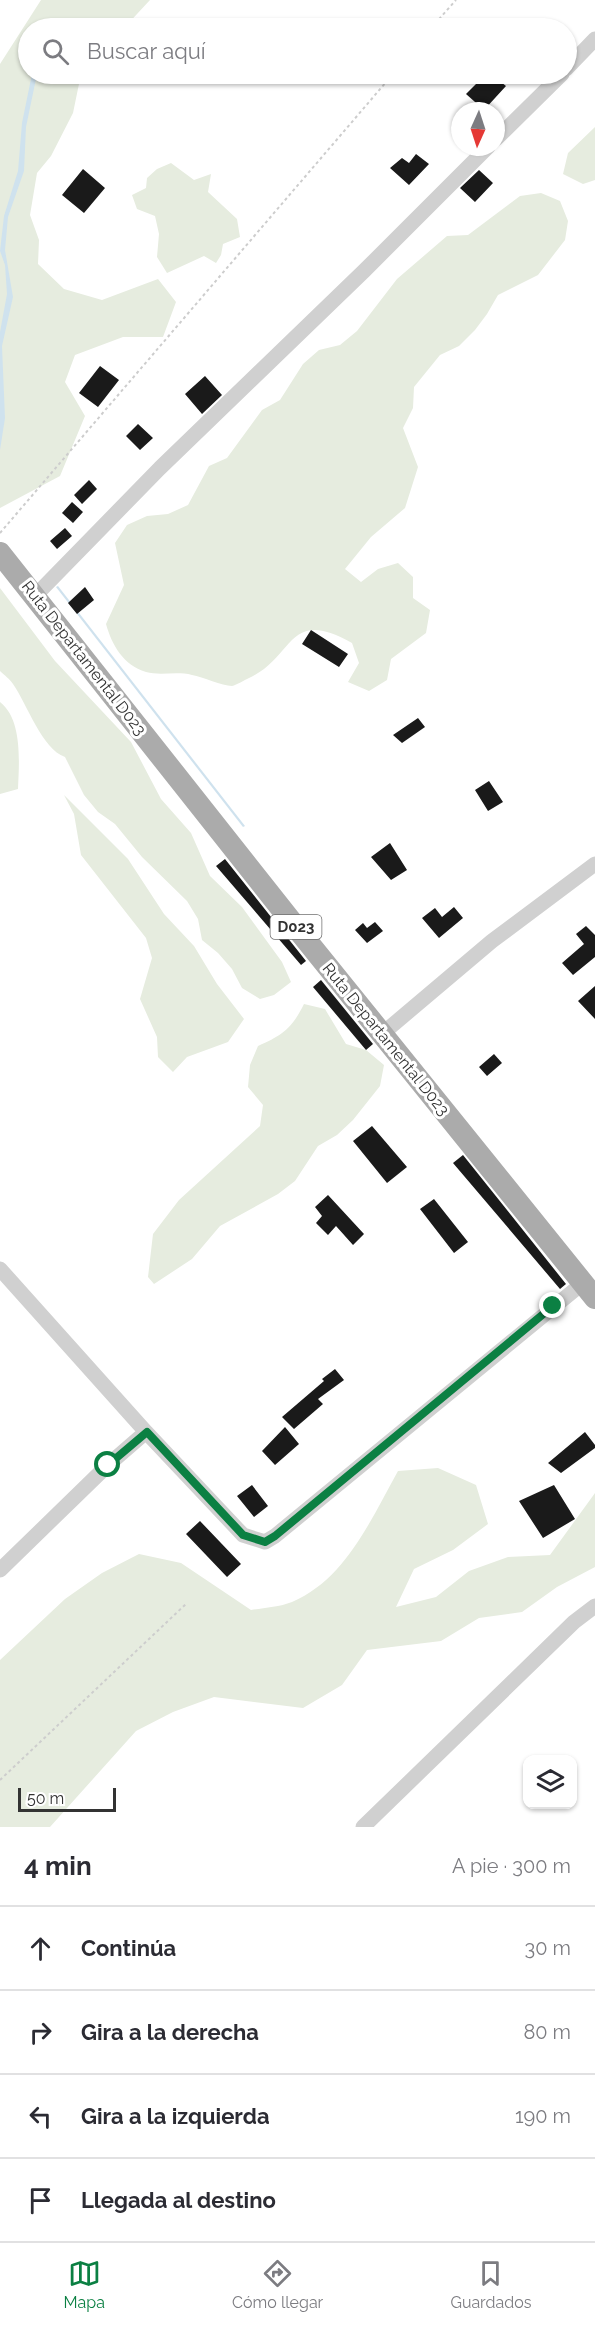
<!DOCTYPE html>
<html lang="es">
<head>
<meta charset="utf-8">
<style>
  :root { --surface:#fff; --page:#f7f7f7; --text:#2b2b33; --muted:#7c7c81; --line:#e1e1e2; --accent:#0b8043 }
  body { margin:0; font-family:Raleway,sans-serif; background:var(--page); color:var(--text) }
  .controls { position:absolute; right:18px; bottom:18px; display:grid; overflow:hidden; border-radius:12px; box-shadow:0 2px 4px #0004 }
  .controls button { width:54px; height:54px; display:grid; place-items:center; padding:0; border:0; border-bottom:2px solid var(--line); background:var(--surface); color:var(--text); font:30px sans-serif }
  .compass { position:absolute; left:451px; top:102px; width:54px; height:54px; border-radius:50%; background:var(--surface); box-shadow:0 2px 4px #0004; rotate:183deg }
  .scale { position:absolute; left:18px; bottom:15px; width:98px; box-sizing:border-box; padding-left:6px; border:3px solid #333; border-top:0; font-size:16px; line-height:21px; white-space:nowrap; color:#333; -webkit-text-stroke:4px #fff; paint-order:stroke }
  .stop { position:absolute; width:18px; height:18px; margin:-14px; border:4px solid #0b8043; border-radius:50%; background:#fff }
  .stop.end { background:#0b8043; border-color:#fff; box-shadow:0 2px 6px #0008 }
  .list { margin:0; padding:0; list-style:none }
  h2 { display:flex; justify-content:space-between; align-items:center; height:78px; margin:0; padding:0 24px; font-size:26px }
  h2 small { font-size:20px; font-weight:400; color:var(--muted) }
  .list li { display:grid; grid-template-columns:39px 1fr auto; gap:18px; align-items:center; box-sizing:border-box; height:84px; padding:0 24px; border-top:2px solid var(--line) }
  .list b { display:block; font-size:22px; white-space:nowrap }
  .list em { font-size:20px; font-style:normal; color:var(--muted) }
  .icon { flex:none; width:33px; height:33px; fill:none; stroke:currentColor; stroke-width:2; stroke-linecap:round; stroke-linejoin:round }
  .map { position:relative; flex:none; width:595px; height:1827px; overflow:hidden }
  .search { position:absolute; background:var(--surface); box-shadow:0 2px 4px #0004; left:18px; right:18px; top:18px; height:66px; display:flex; align-items:center; gap:15px; box-sizing:border-box; padding:0 21px; border-radius:33px; color:var(--muted); font-size:22px }
  .sheet { height:414px; background:var(--surface) }
  nav { display:flex; justify-content:space-around; align-items:center; box-sizing:border-box; height:84px; border-top:2px solid var(--line); background:var(--surface); font-size:16px; color:var(--muted) }
  nav a { display:grid; justify-items:center; gap:3px }
  nav .on { color:var(--accent) }
  .map>svg:first-child { display:block }
  .green { fill:#e6ecdf }
  .water { fill:#cfe2ee }
  .building { fill:#1a1a1a }
  .lines { fill:none; stroke-linecap:round; stroke-linejoin:round }
  .path { stroke:#cdcdcd; stroke-width:2; stroke-dasharray:3 3; stroke-linecap:butt }
  .minor { stroke:#d0d0d0; stroke-width:15 }
  .primary { stroke:#ababab; stroke-width:22 }
  .route { stroke:#0b8043; stroke-width:8 }
  .labels { text-anchor:middle; dominant-baseline:central; stroke-width:6; stroke-linejoin:round; paint-order:stroke }
  .shield { fill:#fff; stroke:#707070; stroke-width:1.5 }
  .shield-label { font-size:15px; font-weight:bold; fill:#333 }
  .street-label { font-size:16px; fill:#333; stroke:#fff }
</style>
</head>
<body>
<div class="map">
<svg width="595" height="1827" viewBox="0 0 595 1827">
  <rect width="100%" height="100%" fill="#fff"/>
  <path class="green" d="M41,0H150L124,28H28V74H84L80,79L73,113L51,156L37,173L30,215L39,240L38,264L64,289L102,300L158,279L176,302L163,337H123L75,355L65,382L85,416L60,476L0,508V64Z
    M595,127V180L583,184L563,174L568,153Z
    M171,163L194,180L211,174L208,192L237,219L240,237L223,244L221,255L216,263L204,256L167,273L157,257L159,234L155,216L137,209L132,195L146,188L147,178L157,169Z
    M541,193L560,201L568,221L565,240L538,275L498,295L487,314L475,330L459,346L440,355L414,387L413,408L403,428L418,467L405,508L371,537L345,569L361,582L378,569L398,563L413,577V598L430,610L426,633L391,659L387,680L369,691L348,682L359,663L352,643C287,606 295,657 249,678C244,680 237,685 232,686C222,686 203,677 192,675C177,671 160,676 146,672C123,665 112,645 106,624L124,585L115,543L127,525L147,516L168,514L188,505L209,466L227,458L262,410L280,400L303,364L319,350L340,345L357,331L397,279L447,236L468,235L520,196Z
    M0,588L55,661L131,742L161,799L191,833L210,876L242,907L282,962L291,982L274,995L260,999L242,988L232,969L218,953L202,940L198,919L187,901L142,857L115,824L98,812L84,795L65,757C42,749 27,704 13,684C10,679 4,675 0,671Z
    M0,702C23,720 19,763 18,789L0,794Z
    M64,795L128,859L164,914L194,946L217,984L244,1019L228,1042L187,1057L173,1072L158,1057L157,1037L140,999L152,958L146,938L81,855L74,814Z
    M304,1004L325,1009L346,1044L366,1050L384,1065L380,1086L353,1120L337,1135L318,1146L295,1181L278,1194L220,1226L192,1259L154,1284L148,1277L153,1234L179,1200L260,1126L263,1105L248,1087L250,1065L258,1046C283,1035 292,1028 304,1004Z
    M438,1468L476,1485L488,1524L453,1550L414,1569L396,1607L436,1597L469,1571L508,1557L550,1555L595,1493V1567L557,1587L522,1612L479,1618L441,1641L367,1650L342,1685L303,1708L214,1697L173,1712L136,1731L50,1827H0V1660L65,1599L102,1573L139,1554L181,1563L251,1610C264,1608 279,1607 292,1602C346,1579 371,1519 398,1471Z"/>
  <path class="water" d="M32,74H37L26,127L24,171L8,217L5,250L13,297L2,346L5,418L0,450V332L7,294L5,265L0,251L4,216L18,171L22,123Z
    M58,586L245,826L243,827L56,587Z"/>
  <path class="building" d="M486,74H491L506,86L484,110L466,94Z
    M416,154L429,164L409,185L390,168L402,158L409,163Z
    M83,169L105,188L84,213L62,195Z
    M479,170L493,183L475,202L460,188Z
    M100,366L119,380L98,407L79,393Z
    M205,376L222,395L202,414L185,394Z
    M138,424L153,438L140,450L126,436Z
    M89,480L97,489L82,504L74,495Z
    M72,502L83,512L73,523L62,513Z
    M65,528L72,536L57,549L50,541Z
    M85,587L94,600L77,614L68,603Z
    M311,630L348,654L339,667L302,644Z
    M418,718L425,727L402,743L393,735Z
    M489,781L503,802L488,811L475,790Z
    M390,843L407,870L391,880L371,857Z
    M225,859L306,961L301,965L216,866Z
    M454,907L463,918L439,938L422,918L435,908L442,917Z
    M375,922L383,931L367,943L355,930L363,923L367,928Z
    M586,926L595,935V957L573,975L562,963L584,944L576,934Z
    M321,980L373,1044L366,1050L313,987Z
    M595,986V1019L578,1001Z
    M494,1054L502,1063L487,1076L479,1067Z
    M372,1126L407,1167L387,1183L353,1141Z
    M463,1155L566,1284L560,1289L453,1163Z
    M328,1195L364,1234L353,1245L336,1226L328,1235L316,1223L322,1216L315,1207Z
    M434,1199L468,1242L454,1253L420,1209Z
    M335,1369L344,1380L318,1399L323,1404L294,1429L282,1417L324,1381L322,1379Z
    M285,1427L299,1444L275,1465L262,1451Z
    M585,1432L595,1445V1448L561,1473L548,1463Z
    M252,1485L268,1506L254,1517L237,1496Z
    M554,1485L575,1519L543,1538L519,1501Z
    M200,1521L241,1564L227,1577L186,1534Z"/>
  <g class="lines">
    <path class="path" d="M431,28L456,0
      M0,533L393,74
      M0,1780L187,1603"/>
    <path class="minor" d="M566,69L595,39
      M496,139L562,74
      M35,596L160,468L364,271L488,147
      M382,1034L492,941L595,864
      M0,1269L146,1432
      M0,1570L108,1465L146,1432L243,1535L265,1542L275,1536L583,1283
      M363,1827L574,1622L595,1606"/>
    <path class="primary" d="M0,553L299,931L595,1298"/>
  </g>
  <g class="lines">
    <path class="route" d="M108,1465L147,1432L243,1535L265,1542L275,1536L553,1306"/>
  </g>
  <g class="labels">
    <rect class="shield" x="270.5" y="915" width="51" height="24" rx="4.5"/>
    <g class="shield-label">
      <text x="296" y="927">D023</text>
    </g>
    <g class="street-label">
      <text transform="translate(84 658) rotate(52)">Ruta Departamental D023</text>
      <text transform="translate(386 1039) rotate(51)">Ruta Departamental D023</text>
    </g>
  </g>
</svg>
<div class="controls">
<button><svg class="icon" aria-label="layers" viewBox="0 0 24 24"><path d="M12 4l9 5-9 5-9-5zM3 14l9 5 9-5"/></svg></button>
</div>
<svg class="compass" viewBox="-18 -18 36 36"><path d="M0-13l5 13h-10z" fill="#e53935"/><path d="M0 13l5-13h-10z" fill="#7c7c81"/></svg>
<div class="scale">50 m</div>
<div class="stop" style="left:108px;top:1465px"></div>
<div class="stop end" style="left:553px;top:1306px"></div>
<div class="search"><svg class="icon" aria-label="search" viewBox="0 0 24 24"><circle cx="10" cy="10" r="6"/><path d="M15 15l6 6"/></svg>Buscar aquí</div>
</div>
<section class="sheet">
<h2>4 min<small>A pie · 300 m</small></h2>
<ul class="list">
<li><svg class="icon" aria-label="ahead" viewBox="0 0 24 24"><path d="M12 20V5M6 11l6-6 6 6"/></svg><div><b>Continúa</b></div><em>30 m</em></li>
<li><svg class="icon" aria-label="right" viewBox="0 0 24 24"><path d="M7 20v-9h11M14 6l5 5-5 5"/></svg><div><b>Gira a la derecha</b></div><em>80 m</em></li>
<li><svg class="icon" aria-label="left" viewBox="0 0 24 24"><path d="M17 20v-9H6M10 6l-5 5 5 5"/></svg><div><b>Gira a la izquierda</b></div><em>190 m</em></li>
<li><svg class="icon" aria-label="arrive" viewBox="0 0 24 24"><path d="M6 21V4h12l-3 4 3 4H6"/></svg><div><b>Llegada al destino</b></div></li>
</ul>
</section>
<nav>
<a class="on"><svg class="icon" aria-label="map" viewBox="0 0 24 24"><path d="M3 6l6-2 6 2 6-2v14l-6 2-6-2-6 2zM9 4v14M15 6v14"/></svg>Mapa</a>
<a><svg class="icon" aria-label="directions" viewBox="0 0 24 24"><path d="M12 3l9 9-9 9-9-9zM9 14v-3h6M13 9l2 2-2 2"/></svg>Cómo llegar</a>
<a><svg class="icon" aria-label="saved" viewBox="0 0 24 24"><path d="M7 4h10v16l-5-4-5 4z"/></svg>Guardados</a>
</nav>
</body>
</html>
